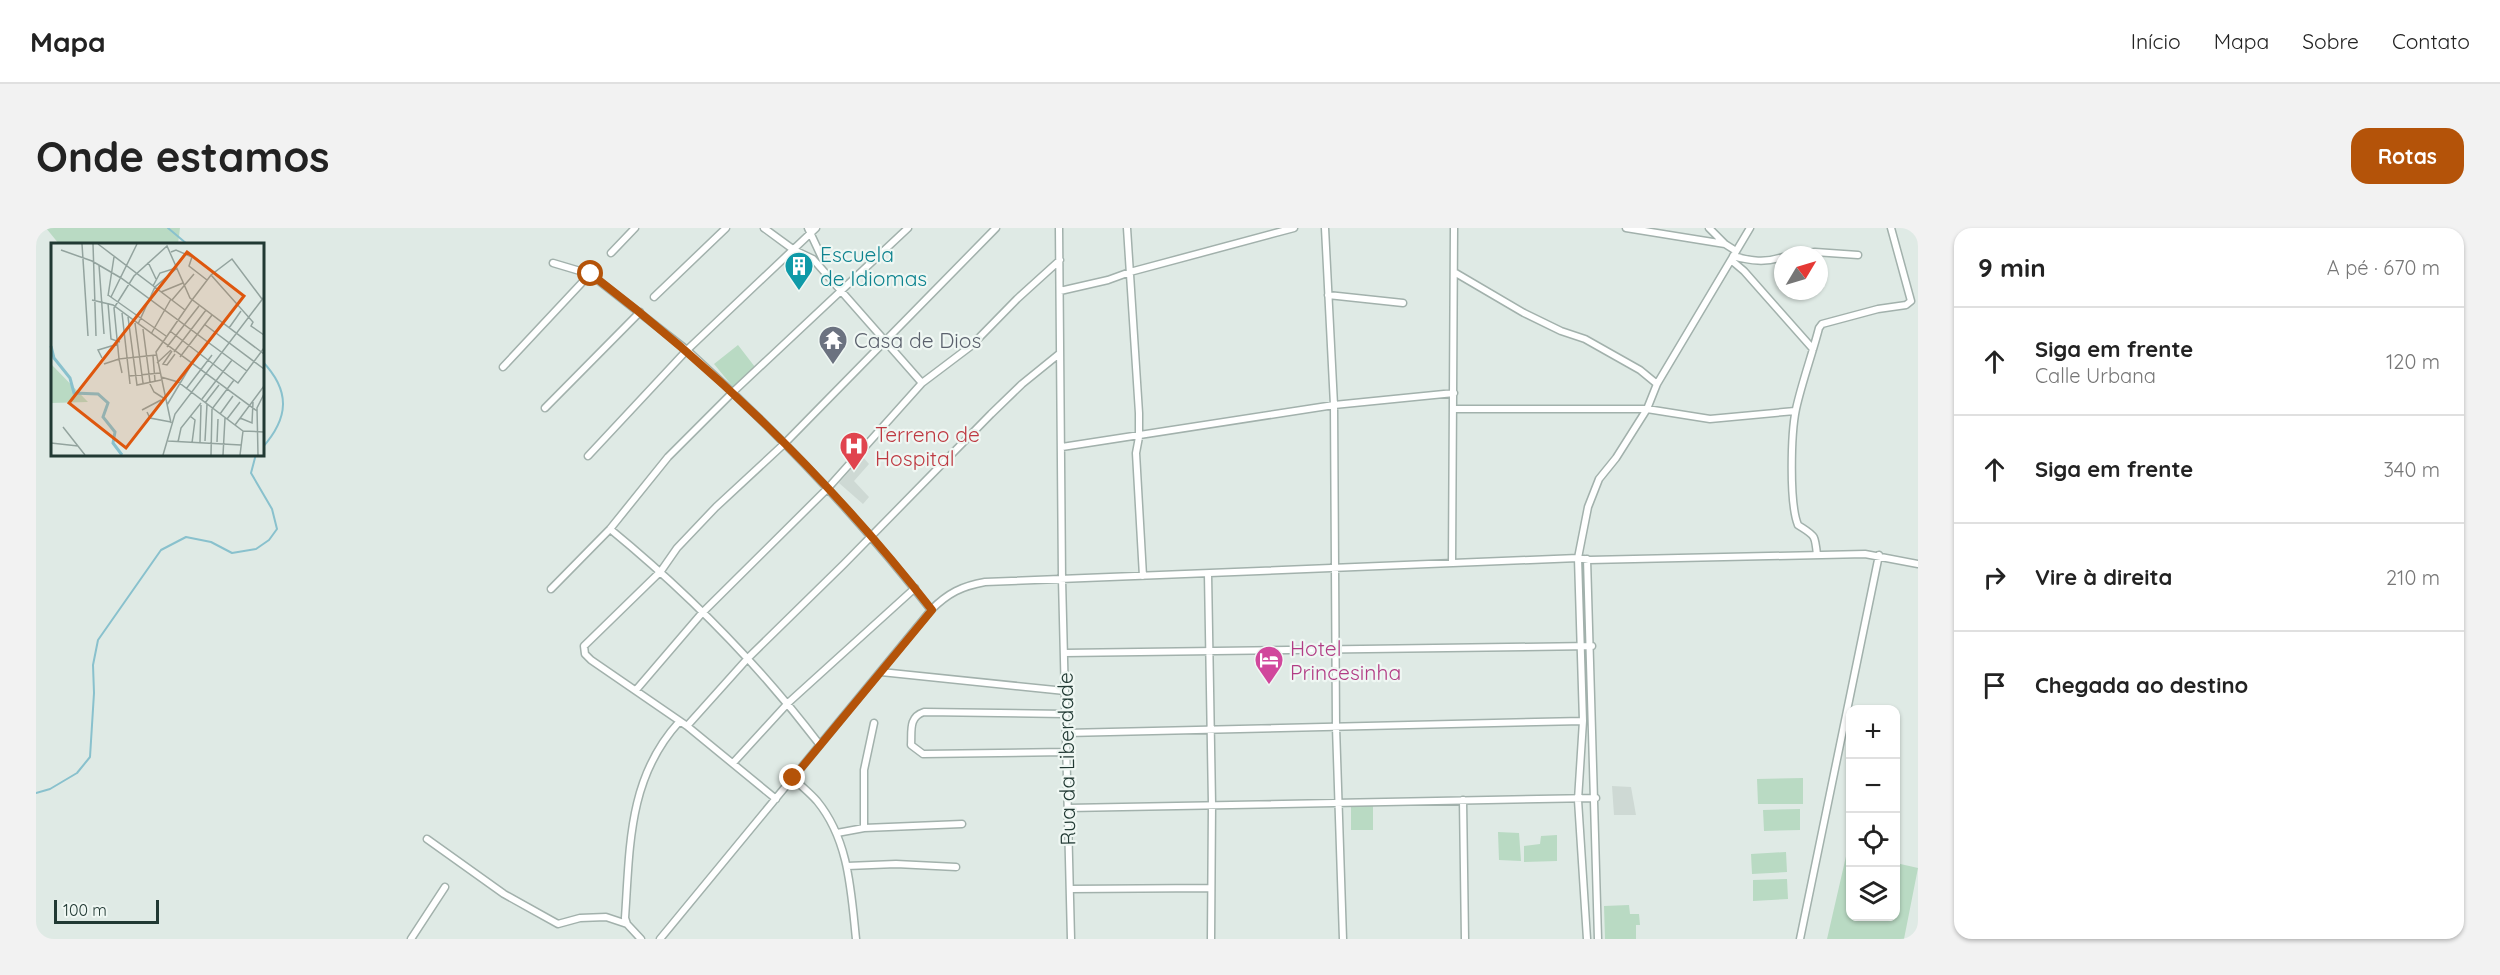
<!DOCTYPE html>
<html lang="pt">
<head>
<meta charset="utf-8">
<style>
  :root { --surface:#fff; --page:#f2f2f2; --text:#222; --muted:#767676; --line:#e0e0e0; --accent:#b45309 }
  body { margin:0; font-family:Quicksand,sans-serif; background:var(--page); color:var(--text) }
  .controls { position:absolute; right:18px; bottom:18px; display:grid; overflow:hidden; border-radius:12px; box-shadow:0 2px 4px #0004 }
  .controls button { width:54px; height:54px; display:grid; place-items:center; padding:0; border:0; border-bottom:2px solid var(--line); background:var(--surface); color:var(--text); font:30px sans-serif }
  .compass { position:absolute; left:1738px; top:18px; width:54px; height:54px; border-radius:50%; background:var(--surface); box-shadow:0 2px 4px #0004; rotate:52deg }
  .scale { position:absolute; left:18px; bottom:15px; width:105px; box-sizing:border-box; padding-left:6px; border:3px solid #213933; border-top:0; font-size:16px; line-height:21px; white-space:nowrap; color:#213933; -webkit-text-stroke:4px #eff7f3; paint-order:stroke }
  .stop { position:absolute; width:18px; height:18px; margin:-14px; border:4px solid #b45309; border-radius:50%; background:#fff }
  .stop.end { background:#b45309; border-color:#fff; box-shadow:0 2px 6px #0008 }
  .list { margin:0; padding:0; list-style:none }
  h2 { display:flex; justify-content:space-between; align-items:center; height:78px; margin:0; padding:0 24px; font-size:26px }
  h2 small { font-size:20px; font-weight:400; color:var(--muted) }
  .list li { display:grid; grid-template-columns:39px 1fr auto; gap:18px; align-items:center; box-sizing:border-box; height:108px; padding:0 24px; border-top:2px solid var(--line) }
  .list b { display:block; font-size:22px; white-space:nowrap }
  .list p { margin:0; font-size:20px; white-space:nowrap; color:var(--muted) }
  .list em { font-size:20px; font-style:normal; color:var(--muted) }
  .icon { flex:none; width:33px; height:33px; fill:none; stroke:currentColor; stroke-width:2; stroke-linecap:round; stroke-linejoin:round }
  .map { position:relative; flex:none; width:1882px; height:711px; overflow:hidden; border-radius:18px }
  header { display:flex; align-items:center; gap:36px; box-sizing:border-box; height:84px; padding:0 30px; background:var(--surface); border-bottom:2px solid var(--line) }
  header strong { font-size:28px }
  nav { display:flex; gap:33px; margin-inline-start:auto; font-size:21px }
  .intro { display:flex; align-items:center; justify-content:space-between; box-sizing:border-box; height:144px; padding:0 36px }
  h1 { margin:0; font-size:42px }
  .button { padding:15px 27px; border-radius:18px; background:var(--accent); color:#fff; font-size:21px; font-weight:700 }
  main { display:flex; gap:36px; padding:0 36px }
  aside { flex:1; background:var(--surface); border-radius:18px; box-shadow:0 2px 4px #0004 }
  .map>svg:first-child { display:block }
  .built { fill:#ced9d4 }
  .green { fill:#b9dac3 }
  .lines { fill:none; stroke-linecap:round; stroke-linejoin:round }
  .stream { stroke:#89c1cd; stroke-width:2 }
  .minor-casing { stroke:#a2b1ac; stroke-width:9 }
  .minor { stroke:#fff; stroke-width:6 }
  .route { stroke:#b45309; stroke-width:8 }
  .labels { text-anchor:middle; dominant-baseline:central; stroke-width:4.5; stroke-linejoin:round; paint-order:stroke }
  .culture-label { font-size:21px; fill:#0d838f; stroke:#eff7f3; text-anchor:start }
  .worship-label { font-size:21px; fill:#5b616d; stroke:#eff7f3; text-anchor:start }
  .health-label { font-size:21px; fill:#be3a42; stroke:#eff7f3; text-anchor:start }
  .hotel-label { font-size:21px; fill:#b23c85; stroke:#eff7f3; text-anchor:start }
  .street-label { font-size:21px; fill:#213933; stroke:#eff7f3 }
  .inset-river { fill:none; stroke:#89c1cd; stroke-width:3 }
  .inset-road { fill:none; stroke:#93a39e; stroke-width:1.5 }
  .view { fill:#de570e; fill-opacity:0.15; stroke:#de570e; stroke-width:3 }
  .inset-edge { fill:none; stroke:#213933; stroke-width:3 }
</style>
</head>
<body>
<header>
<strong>Mapa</strong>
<nav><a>Início</a><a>Mapa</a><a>Sobre</a><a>Contato</a></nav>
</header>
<div class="intro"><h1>Onde estamos</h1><a class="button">Rotas</a></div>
<main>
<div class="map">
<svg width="1882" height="711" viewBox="0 0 1882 711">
  <rect width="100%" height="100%" fill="#dfeae5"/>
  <path class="built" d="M826,228L833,236L818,253L833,269L827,276L803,255Z
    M1576,558L1595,559L1600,587H1578Z"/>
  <path class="green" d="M10,0H144L142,16H23Z
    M702,117L719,139L697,159L678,136Z
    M1767,550V576H1722L1721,551Z
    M1315,578H1337V602H1315Z
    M1764,581V602L1728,603L1727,582Z
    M1462,604L1483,605L1485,633L1463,632Z
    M1521,607V633L1488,634V618L1504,616L1505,608Z
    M1750,624L1751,644L1716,646L1715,626Z
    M1811,624L1814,625V688H1860V635L1882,640L1868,711H1791Z
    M1751,651L1752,671L1717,673V652Z
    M1593,677L1594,686H1603L1604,697H1600V711H1569L1568,678Z"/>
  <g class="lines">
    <path class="stream" d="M132,0L151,16
      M226,133C255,163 253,190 226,220
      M0,565L14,561L41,545L54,529L58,465L57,437L62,412L125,322L150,309L175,314L196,325L220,321L233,312L241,301L236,281L215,245L220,226"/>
    <g class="minor-casing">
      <path id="minor" d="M728,0L758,22L777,31L886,155
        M772,0L786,30
        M780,0L651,122C739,202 822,288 895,382
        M1023,0L1026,351L1035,711
        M1091,0L1103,185V209L1100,225L1107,348
        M1289,0L1298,177L1300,499L1307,711
        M1590,0L1689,16L1700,23
        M1673,0L1689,16
        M575,25L599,0
        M1754,27L1779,24L1822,27
        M1697,28C1715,33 1729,35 1747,29
        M1695,32L1708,43L1777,121
        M517,35L554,46L651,122L552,228
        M1418,44L1488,85L1525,103L1549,111L1604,142L1621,156
        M1024,63L1072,52L1094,44L1258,0
        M1292,67L1367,75
        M618,69L690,0
        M467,139L554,46
        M509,180L604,84
        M1418,181H1611L1674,191L1759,183
        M1026,219L1298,177L1418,165
        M574,301C652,365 723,437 784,517
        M1781,327C1779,306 1779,308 1762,297C1753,275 1755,205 1760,181C1766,154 1776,127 1783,100L1786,96L1842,81L1870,77L1875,73L1855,0
        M1551,331L1562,711
        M1416,335L1418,0
        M1172,346L1176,576L1175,711
        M515,361L574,301L632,229L697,164L872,0
        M1028,425L1556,418
        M845,444L1029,463
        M600,462L666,385L792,260L886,155L935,118L981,71L1024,32
        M1029,486L888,484C872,489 876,504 875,517L887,526L1030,524
        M651,498L712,430L808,336L955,186L986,156L1023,126
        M1030,505L1547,493
        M697,535L752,475L879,360
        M757,550C765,558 774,565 781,573C813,612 815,663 820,711
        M740,571L651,498L555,432L549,426L548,418L625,343L641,320L680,279L748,216L960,0
        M1427,572L1429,711
        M1032,580L1560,570
        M828,600V542L838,495
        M801,605L828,600L926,596
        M391,611L468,666L522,696L544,690L570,689L591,696
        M811,638L860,636L920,639
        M1034,661L1175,660
        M375,711L409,659
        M605,711L591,696L589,690C594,618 592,550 643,494
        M624,711L895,382C912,365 926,358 949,354L1542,330L1553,332L1829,326L1882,336
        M1551,711L1542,572L1547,493L1542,330L1552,279L1563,251L1580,230L1611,181L1621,156L1714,0
        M1764,711L1843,327"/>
    </g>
    <use href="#minor" class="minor"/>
  </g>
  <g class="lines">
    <path class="route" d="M555,46C682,143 797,255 896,382L757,550"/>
  </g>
  <defs>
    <g id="building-pin" transform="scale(1.5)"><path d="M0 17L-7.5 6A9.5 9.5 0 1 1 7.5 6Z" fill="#0f9aa8" stroke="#eff7f3"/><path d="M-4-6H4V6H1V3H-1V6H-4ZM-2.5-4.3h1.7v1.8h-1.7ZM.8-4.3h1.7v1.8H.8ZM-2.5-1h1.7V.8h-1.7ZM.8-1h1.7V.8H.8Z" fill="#fff"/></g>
    <g id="temple-pin" transform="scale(1.5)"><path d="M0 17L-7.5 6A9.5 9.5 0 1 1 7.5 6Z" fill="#6b7280" stroke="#eff7f3"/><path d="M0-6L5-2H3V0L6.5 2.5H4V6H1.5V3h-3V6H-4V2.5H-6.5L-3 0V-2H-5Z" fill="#fff"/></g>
    <g id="hospital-pin" transform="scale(1.5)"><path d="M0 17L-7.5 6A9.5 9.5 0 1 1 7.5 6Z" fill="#e0444e" stroke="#eff7f3"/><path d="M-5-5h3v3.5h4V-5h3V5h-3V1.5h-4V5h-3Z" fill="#fff"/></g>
    <g id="hotel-pin" transform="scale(1.5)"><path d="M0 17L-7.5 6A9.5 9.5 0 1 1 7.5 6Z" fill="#d1479c" stroke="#eff7f3"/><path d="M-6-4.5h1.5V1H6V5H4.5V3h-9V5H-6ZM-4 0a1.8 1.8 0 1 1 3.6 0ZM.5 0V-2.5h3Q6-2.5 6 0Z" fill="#fff"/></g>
  </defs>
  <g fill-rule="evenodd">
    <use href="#building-pin" x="763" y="38"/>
    <use href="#temple-pin" x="797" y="112"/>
    <use href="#hospital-pin" x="818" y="218"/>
    <use href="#hotel-pin" x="1233" y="432"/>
  </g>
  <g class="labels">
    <g class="culture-label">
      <text x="784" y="26">Escuela<tspan x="784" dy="24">de Idiomas</tspan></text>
    </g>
    <g class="worship-label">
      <text x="818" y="112">Casa de Dios</text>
    </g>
    <g class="health-label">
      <text x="839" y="206">Terreno de<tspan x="839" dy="24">Hospital</tspan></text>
    </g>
    <g class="hotel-label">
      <text x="1254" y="420">Hotel<tspan x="1254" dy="24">Princesinha</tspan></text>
    </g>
    <g class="street-label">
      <text transform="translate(1030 531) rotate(-91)">Rua da Liberdade</text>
    </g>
  </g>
  <g transform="translate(15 15)">
    <rect width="213" height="213" fill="#dfeae5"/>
    <path d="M0,121L37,159L0,160Z" fill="#b9dac3"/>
    <path class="inset-river" d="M0,103L3,115L19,135L23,150L47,151L57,160L52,174L64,189L62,200L71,212"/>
    <path class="inset-road" d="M31,1L37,93M42,1L45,93M47,1L134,67M10,7L41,18L70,35L196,128M120,9L125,7L141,14L138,23L156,37M97,19L105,36M48,22L53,91M160,32L202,79L200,83L213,92M102,43L109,30L125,25M110,49L132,40M57,52L115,93M57,53L63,14M60,54L86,1M41,57L62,62L206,168M121,57L143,31M57,60L60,96L69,99M71,70L79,141M77,74L86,142L110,137M84,80L92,140M87,81L104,44L126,25M153,81L213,126M178,85L190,68M92,86L99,139M119,88L187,140L213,105M100,91L120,56M116,104L148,63M121,108L112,121L116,122L124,111M123,109L155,67M105,112L68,116L63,65L83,33L116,3L139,55L213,111M102,113L104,138M129,114L161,72M51,115L47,107L67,101M106,120L120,107M53,121L68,116L71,130M78,133L109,130M110,134L127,139L192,188L213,189M98,139L103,149L114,156M135,146L161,112M151,156L181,117M154,160L168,142M116,162L140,122M91,167L110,157M96,169L99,175L120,179M169,171L182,153M139,173L144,177L141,200M189,175L201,180L202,159M176,176L189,159M120,180L105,109L141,57L160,32L181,16L211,56M184,182L213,143M12,184L34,212M117,198L190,202M154,198L156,161M127,199L130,185L150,160M149,199L150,162M166,199L167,176M0,200L27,203M112,212L124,171L213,54M160,212L161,166L183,137M172,212L174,175M189,212L192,188M207,212L206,165L213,151"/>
    <path class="view" d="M136,9L193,53L75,205L18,160Z"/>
    <rect width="213" height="213" class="inset-edge"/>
  </g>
</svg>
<div class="controls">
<button>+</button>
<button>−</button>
<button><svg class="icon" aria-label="locate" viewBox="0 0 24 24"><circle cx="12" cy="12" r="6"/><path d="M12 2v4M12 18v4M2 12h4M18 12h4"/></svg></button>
<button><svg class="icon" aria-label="layers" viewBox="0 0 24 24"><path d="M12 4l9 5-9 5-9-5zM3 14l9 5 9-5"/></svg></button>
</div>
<svg class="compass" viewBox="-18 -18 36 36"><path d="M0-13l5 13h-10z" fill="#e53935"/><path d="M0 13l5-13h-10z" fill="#767676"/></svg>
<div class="scale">100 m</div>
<div class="stop" style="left:555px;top:46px"></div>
<div class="stop end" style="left:757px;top:550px"></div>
</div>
<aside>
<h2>9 min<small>A pé · 670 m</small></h2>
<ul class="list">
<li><svg class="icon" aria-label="ahead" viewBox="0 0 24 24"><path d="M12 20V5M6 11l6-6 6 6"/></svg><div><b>Siga em frente</b><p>Calle Urbana</p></div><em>120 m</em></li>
<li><svg class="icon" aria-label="ahead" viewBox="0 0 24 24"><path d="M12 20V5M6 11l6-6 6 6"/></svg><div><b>Siga em frente</b></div><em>340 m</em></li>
<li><svg class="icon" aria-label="right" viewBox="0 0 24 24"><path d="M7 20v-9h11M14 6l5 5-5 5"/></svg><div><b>Vire à direita</b></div><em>210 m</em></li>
<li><svg class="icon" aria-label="arrive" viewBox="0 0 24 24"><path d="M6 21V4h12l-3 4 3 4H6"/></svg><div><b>Chegada ao destino</b></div></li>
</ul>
</aside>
</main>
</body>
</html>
